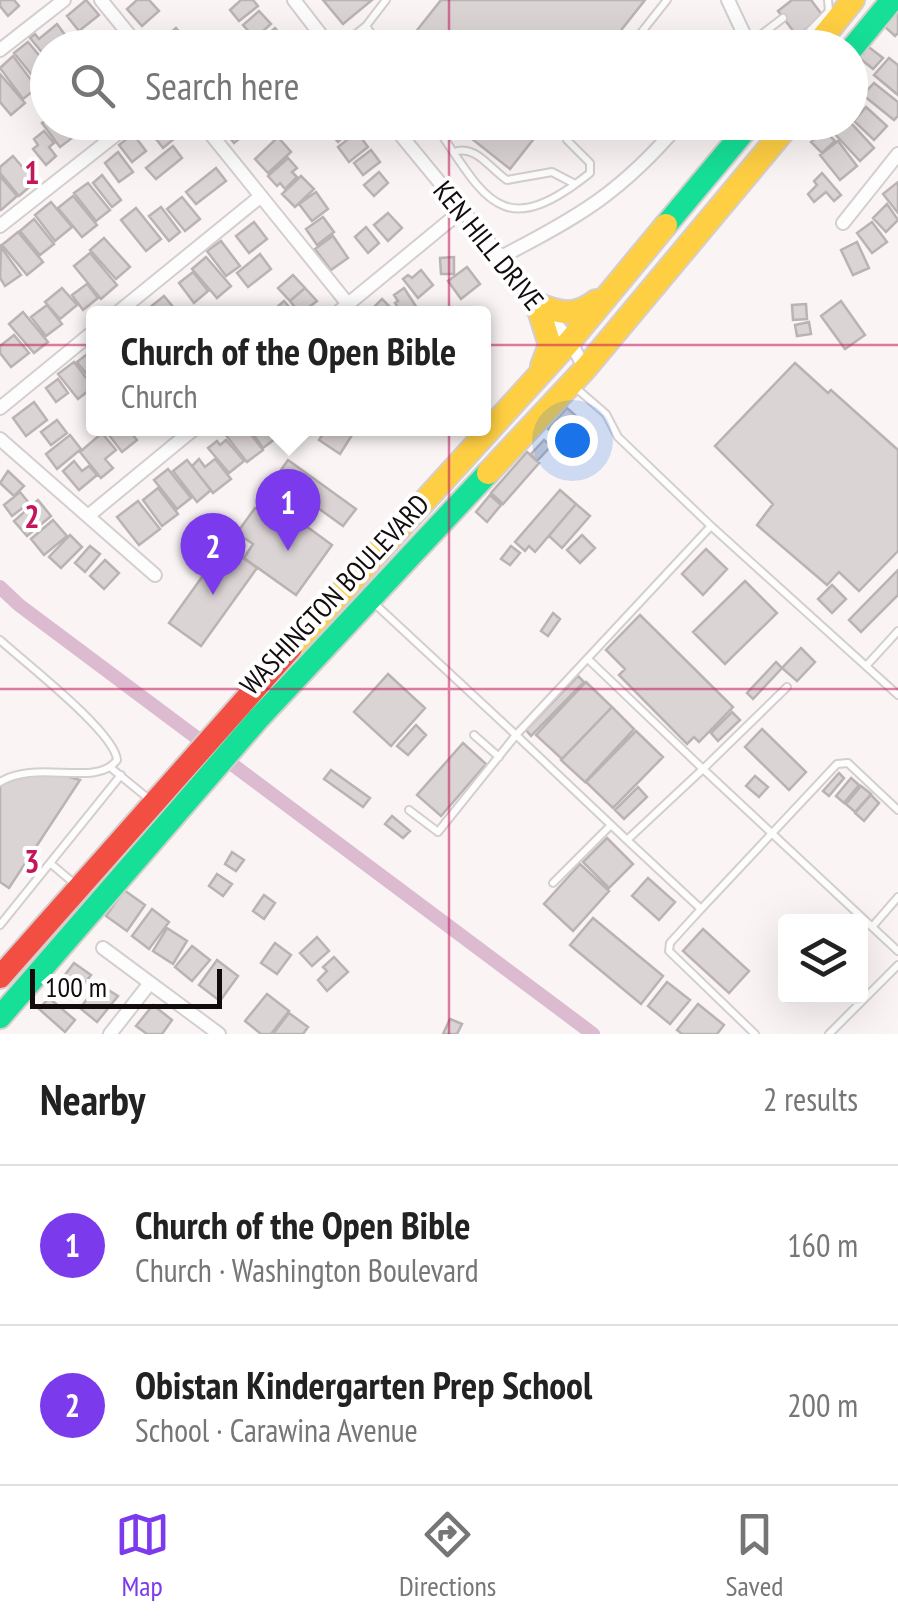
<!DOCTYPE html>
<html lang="en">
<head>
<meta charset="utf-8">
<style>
  :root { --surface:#fff; --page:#f2f2f2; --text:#222; --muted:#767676; --line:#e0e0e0; --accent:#7c3aed }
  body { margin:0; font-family:"PT Sans Narrow",sans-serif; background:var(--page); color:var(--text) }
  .controls { position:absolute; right:30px; bottom:30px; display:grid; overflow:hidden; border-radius:10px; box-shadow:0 10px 40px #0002 }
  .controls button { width:90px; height:90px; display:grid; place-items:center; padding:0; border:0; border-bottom:2px solid var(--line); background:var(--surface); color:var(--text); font:50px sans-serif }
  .scale { position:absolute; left:30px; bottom:25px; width:192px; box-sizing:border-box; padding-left:10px; border:5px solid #130c0c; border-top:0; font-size:28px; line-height:35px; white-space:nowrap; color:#130c0c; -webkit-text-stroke:8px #fff; paint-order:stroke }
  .you { position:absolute; left:572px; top:440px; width:35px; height:35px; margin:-25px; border:8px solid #fff; border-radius:50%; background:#1a73e8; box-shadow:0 0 0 15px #1a73e833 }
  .badge { display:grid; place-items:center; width:65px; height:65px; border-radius:50%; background:var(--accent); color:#fff; font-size:32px; font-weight:700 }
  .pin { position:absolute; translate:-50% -82px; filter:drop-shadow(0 2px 5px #0008) }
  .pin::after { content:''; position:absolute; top:52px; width:35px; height:30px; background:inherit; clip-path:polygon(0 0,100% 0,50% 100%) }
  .popup { position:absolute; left:86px; top:306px; width:405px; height:130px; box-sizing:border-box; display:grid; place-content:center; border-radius:10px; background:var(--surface); filter:drop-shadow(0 2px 8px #0005); font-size:32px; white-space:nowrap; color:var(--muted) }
  .popup b { font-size:38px; color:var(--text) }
  .popup::after { content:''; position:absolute; left:50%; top:100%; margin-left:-20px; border:20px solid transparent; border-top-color:var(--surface) }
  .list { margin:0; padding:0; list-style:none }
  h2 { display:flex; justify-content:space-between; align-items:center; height:130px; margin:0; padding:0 40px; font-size:42px }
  h2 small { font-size:32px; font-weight:400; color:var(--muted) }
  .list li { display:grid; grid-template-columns:65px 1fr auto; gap:30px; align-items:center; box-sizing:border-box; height:160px; padding:0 40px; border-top:2px solid var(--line) }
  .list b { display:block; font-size:38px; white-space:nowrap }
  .list p { margin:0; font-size:32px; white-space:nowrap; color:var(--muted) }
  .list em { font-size:32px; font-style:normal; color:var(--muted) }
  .icon { flex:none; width:55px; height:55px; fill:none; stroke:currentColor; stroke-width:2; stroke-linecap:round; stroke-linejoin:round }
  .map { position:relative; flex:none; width:898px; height:1034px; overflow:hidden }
  .search { position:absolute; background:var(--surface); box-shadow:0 10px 40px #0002; left:30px; right:30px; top:30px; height:110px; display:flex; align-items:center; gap:25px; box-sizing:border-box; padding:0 35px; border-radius:55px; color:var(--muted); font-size:38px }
  .sheet { height:450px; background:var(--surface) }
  nav { display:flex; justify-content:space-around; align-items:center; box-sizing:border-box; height:140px; border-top:2px solid var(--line); background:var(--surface); font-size:28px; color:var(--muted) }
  nav a { display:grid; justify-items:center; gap:5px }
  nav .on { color:var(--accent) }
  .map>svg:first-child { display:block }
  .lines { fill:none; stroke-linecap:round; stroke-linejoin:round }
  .canal { stroke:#dcbbd1; stroke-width:14 }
  .building { fill:#dbd4d5; stroke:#bab3b4; stroke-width:2.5 }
  .lane-casing { stroke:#d5cece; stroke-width:10 }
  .street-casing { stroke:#d5cece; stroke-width:16 }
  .fast-casing { stroke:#d5cece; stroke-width:26 }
  .slow-casing { stroke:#d5cece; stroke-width:26 }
  .jam-casing { stroke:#d5cece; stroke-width:26 }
  .lane { stroke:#fefdfd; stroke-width:6 }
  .street { stroke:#fefdfd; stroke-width:12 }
  .fast { stroke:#16e098; stroke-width:22 }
  .slow { stroke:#ffcf43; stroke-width:22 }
  .jam { stroke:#f24e42; stroke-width:22 }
  .grid { fill:none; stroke:#c2185b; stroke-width:2.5; stroke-opacity:0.55 }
  .labels { text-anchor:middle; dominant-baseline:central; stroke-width:8; stroke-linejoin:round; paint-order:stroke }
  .street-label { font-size:28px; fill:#130c0c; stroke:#fff }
  .grid-label { font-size:32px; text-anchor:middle; font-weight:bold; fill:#c2185b; stroke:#fff; stroke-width:8; stroke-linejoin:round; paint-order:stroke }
</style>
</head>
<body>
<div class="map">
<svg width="898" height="1034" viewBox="0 0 898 1034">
  <rect width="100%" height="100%" fill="#faf4f4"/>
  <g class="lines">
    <path class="canal" d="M0,587L19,605L593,1034"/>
  </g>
  <path class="building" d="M0,0H14L19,6L8,16L0,6Z
    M86,0L99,15L79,31L67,16Z
    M137,0H149L159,11L142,26L127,9Z
    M241,0H253L258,6L239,21L230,10Z
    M323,0H372L343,24Z
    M441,0H645L607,48H420L410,39Z
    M792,0H811L823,16L797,36L778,11Z
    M898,9V33L895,36L884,26Z
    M259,11L271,24L255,38L243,25Z
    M57,24L68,39L58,48H48L46,57L30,38L35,34L39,39Z
    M176,28L186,39L175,48H162L158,43Z
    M275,28L284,39L273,48H252Z
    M200,32L213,47L182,48Z
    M28,42L48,66V71L36,80L14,53Z
    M866,45L883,58L873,69L857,56Z
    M13,56L37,88L23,99L0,68Z
    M889,58L898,65V95L874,75Z
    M0,74L25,103L11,115L0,102Z
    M874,83L898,102V116L894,120L863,95Z
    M866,107L887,126L874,140L854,121Z
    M48,119V122L52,124L67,122L76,135L60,147L42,123Z
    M169,122L181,133L163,148L153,135Z
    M227,122H260L234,143L221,127Z
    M339,122H345L351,130L338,142L329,132Z
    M468,122H547L510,169L462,131Z
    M843,122H850L874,148L860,161L833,132Z
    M820,126L835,141L822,153L811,142L816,138L812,134Z
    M44,131L54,143L49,147L56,156L46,165L33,149L38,145L34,139Z
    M357,132L368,147L349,162L338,147Z
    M133,134L146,151L132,162L119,145Z
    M278,137L291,152L268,173L255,159Z
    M838,141L857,166L840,180L820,155Z
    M173,146L182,158L156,179L146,168Z
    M371,150L380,162L363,175L354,163Z
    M118,152L133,172L119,182L105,163Z
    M13,156L35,182L19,196L0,173V167Z
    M288,158L297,168L292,172L297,177L285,189L280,183L277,186L268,176Z
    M216,168L226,181L196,204L186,192Z
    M379,172L388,183L374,196L364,185Z
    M822,173L841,195L834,201L826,192L814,202L808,194L817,185L814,181Z
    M102,175L121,200L112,207L93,183Z
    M0,176L17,196L1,210L0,209Z
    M301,176L314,189L295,207L282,194Z
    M898,182V213L883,194Z
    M88,183L110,210L96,221L74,193Z
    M316,192L328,209L312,221L299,204Z
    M73,196L97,225L82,237L58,208Z
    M182,197L200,219L185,231L167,209Z
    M51,202L72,227L55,241L35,215Z
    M887,204L898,220L886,232L873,218Z
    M161,207L180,232L169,241L149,216Z
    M136,208L161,239L146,251L121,220Z
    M388,213L402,228L388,241L374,225Z
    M323,217L334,232L317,245L306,229Z
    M34,219L54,244L40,255L20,231Z
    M254,222L267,239L249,253L236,236Z
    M872,222L887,242L872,253L857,233Z
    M366,227L379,243L368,253L355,237Z
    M18,232L43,262L27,275L2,245Z
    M333,236L348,258L331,270L315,249Z
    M104,238L130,267L116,279L90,250Z
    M221,241L240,266L226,276L207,251Z
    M857,242L869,268L853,275L841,250Z
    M1,247L21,275L5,286L0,278Z
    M90,253L117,285L101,299L74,266Z
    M260,254L271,269L248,287L237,273Z
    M206,257L231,286L217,298L192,269Z
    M454,257V274H441L440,258Z
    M467,267L480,284L461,299L448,281Z
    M421,270L433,285L418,298L403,279L408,275L412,278Z
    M193,272L208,291L194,303L179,283Z
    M293,275L305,288L290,301L278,288Z
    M87,284L98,298L83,310L72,295Z
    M62,288L77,305L60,319L45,302Z
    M305,288L317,301L300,314L290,301Z
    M404,288L417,308L409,314H402L395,303L398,301L394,295Z
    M164,296L179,314H152L148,309Z
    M382,299L395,312L394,314H375L371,310Z
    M284,301L295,314H269Z
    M841,301L865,335L845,349L821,316Z
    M806,304L807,319L793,320L792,305Z
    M47,305L62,324L46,336L31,317Z
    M23,312L48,342L34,353L9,324Z
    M809,322L811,334L797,336L795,325Z
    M14,335L29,353L11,367L0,353V346Z
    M86,355L90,361L93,359V382L77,362Z
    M74,362L93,387L78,399L58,374Z
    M795,363L828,393L831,390L898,450V551L859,591L839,572L827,585L757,525L773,504L715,446Z
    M58,379L68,393L56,402L46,388Z
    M34,402L47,420L26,436L13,418Z
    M567,408L584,423L565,445L548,429Z
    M57,420L67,433L51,445L41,432Z
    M118,428H127L137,440L122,452L109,435Z
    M232,428H246L263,450L247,462L225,434Z
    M249,428H273L279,436L263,448Z
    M327,428H343L352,435L340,454L319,440Z
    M102,433L116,450L105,459L113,468L101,478L80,452Z
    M70,435L81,449L57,469L46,454Z
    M226,440L244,461L229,473L208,448L217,441L220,445Z
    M544,440L551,446L537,461L531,454Z
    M527,452L539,463L503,504L491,493Z
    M199,459L205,467L215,459L231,479L213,493L192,466Z
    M187,460L211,490L197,502L173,471Z
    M288,460L356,509L343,526L293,490L274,515L258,503Z
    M74,461L82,471L89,466L97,475L79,490L63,471Z
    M168,469L191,498L177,509L154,480Z
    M8,471L24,486L14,496L0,483Z
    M158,488L178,514L162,526L143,500Z
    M560,490L576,504L535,552L529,546L525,551L515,542Z
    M20,492L29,503L12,516L4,505Z
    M490,495L501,505L487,522L476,512Z
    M38,500L51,516L27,536L14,521Z
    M138,501L160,529L139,545L117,517Z
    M576,504L590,516L562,548L549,536Z
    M280,507L332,545L296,595L244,558L253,544L237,533L255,508L271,519Z
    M53,520L67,536L44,555L31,539Z
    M70,535L82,547L61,568L49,557Z
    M582,535L595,548L580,563L567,550Z
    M225,545L257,568L201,646L169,623Z
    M90,546L100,554L85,572L75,563Z
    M511,546L520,553L510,565L501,559Z
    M706,549L727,569L703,595L682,574Z
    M105,560L119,573L104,589L90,576Z
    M898,570V595L861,632L849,620Z
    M745,581L777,613L725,664L693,632Z
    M832,585L846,599L832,613L818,599Z
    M553,613L560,619L548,636L541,631Z
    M640,615L733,707L699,742L694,737L687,744L619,675L625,669L606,650Z
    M801,648L815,662L797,681L782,668Z
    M776,662L782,668L753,699L747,693Z
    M388,674L425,708L391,746L354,712Z
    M578,676L584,682L531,736L526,730Z
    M586,682L612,707L562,759L536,735Z
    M612,707L634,729L585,782L561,760Z
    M732,712L740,720L718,741L711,733Z
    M416,725L426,735L408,755L397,746Z
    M762,729L806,772L789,790L745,747Z
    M636,731L663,757L613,808L586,782Z
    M463,743L486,764L441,816L417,795Z
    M331,770L370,798L363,807L324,779Z
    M48,771L80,780L9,888L0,882V783Z
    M839,773L844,778L829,796L823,791Z
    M755,776L768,787L759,797L746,786Z
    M851,778L859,785L844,803L836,796Z
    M861,786L871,794L855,812L846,804Z
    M638,787L647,797L624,819L615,810Z
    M871,795L879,803L864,821L855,813Z
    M392,816L410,831L403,838L385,824Z
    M607,838L633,864L609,888L583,862Z
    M232,852L244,860L236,871L225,864Z
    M580,864L609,891L573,931L544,904Z
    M217,874L232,884L223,896L209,886Z
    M648,878L675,902L659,920L632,896Z
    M124,890L145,905L127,931L106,916Z
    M264,895L275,903L264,919L253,911Z
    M152,909L169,922L149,949L132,936Z
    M593,918L663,976L641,1004L570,945Z
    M167,928L187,941L173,964L153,951Z
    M703,929L749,971L729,993L683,951Z
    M317,937L329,951L312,966L300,953Z
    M275,943L291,955L277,974L261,963Z
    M192,946L210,960L192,981L175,967Z
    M334,957L348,972L327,991L318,980L327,971L323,967Z
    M217,960L238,976L220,1001L199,985Z
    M74,963L91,975L75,996L58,984Z
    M667,982L690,1000L670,1024L648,1006Z
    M99,984L118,996L97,1022L80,1008Z
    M267,994L289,1011L271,1034H261L245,1021Z
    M49,998L75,1020L65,1032L39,1009Z
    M698,1004L724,1025L717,1034H682L677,1030Z
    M153,1005L172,1020L162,1034H147L136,1026Z
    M289,1013L308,1027L303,1034H273Z
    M450,1019L462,1024L457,1034H443Z"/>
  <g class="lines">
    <g class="lane-casing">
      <path id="lane" d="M366,26L381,48
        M762,34L776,48
        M744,41L762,34L783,18
        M338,48L366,26L386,0
        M356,48L372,35
        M629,48L667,0
        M793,48L829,11L828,0
        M433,122C485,197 500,245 590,173V163L567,140L574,122
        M454,152C476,144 490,169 507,180L552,172L575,184
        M711,526L898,695
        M375,604L516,735L711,526L618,437L606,414L576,388
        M0,640C24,662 115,732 117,760C97,788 36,759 0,782
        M589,660L703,769L627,840L701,909L670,943L669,951L755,1034
        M867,665L898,631
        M787,687L703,769L898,951
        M474,735L499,757
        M111,768L149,799
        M409,810L438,832L516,735L627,840
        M50,863L76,885
        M553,883L611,825
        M701,909L837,764L848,763L898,810
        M0,925L121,775
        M872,927L898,897
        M829,1034L898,965"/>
    </g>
    <g class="street-casing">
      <path id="street" d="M101,0L140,48
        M294,0L331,48
        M728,0L743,32L742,48
        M0,50L64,0
        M201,122L348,304
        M390,122L570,341L585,369
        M843,223L898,154
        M0,226L132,122
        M499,258C579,217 622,192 681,122
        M116,314L261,196
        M336,314L460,212
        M0,408L93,332
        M0,439L155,575
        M88,516L195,428
        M103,948L219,1034
        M110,1034L150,983"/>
    </g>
    <g class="fast-casing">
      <path id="fast" d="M850,51L892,0
        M666,225L752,122
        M0,1017L258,719L488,473"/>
    </g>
    <g class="slow-casing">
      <path id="slow" d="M814,48L853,0
        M537,304L550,345L542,366
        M537,304C560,314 576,317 596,301
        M488,473L585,369L791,122
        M291,648L570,341L666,225"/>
    </g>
    <g class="jam-casing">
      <path id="jam" d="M0,977L291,648"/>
    </g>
    <use href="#lane" class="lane"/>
    <use href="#street" class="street"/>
    <use href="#fast" class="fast"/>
    <use href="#slow" class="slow"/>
    <use href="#jam" class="jam"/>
  </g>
  <path class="grid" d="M449,0V48M449,122V1034M0,345H898M0,689H898"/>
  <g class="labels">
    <g class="street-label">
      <text transform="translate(489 245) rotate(51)">KEN HILL DRIVE</text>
      <text transform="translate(334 594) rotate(-47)">WASHINGTON BOULEVARD</text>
    </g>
  </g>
  <g class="grid-label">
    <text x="32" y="184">1</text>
    <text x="32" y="528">2</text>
    <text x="32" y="873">3</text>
  </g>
</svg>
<div class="controls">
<button><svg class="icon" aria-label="layers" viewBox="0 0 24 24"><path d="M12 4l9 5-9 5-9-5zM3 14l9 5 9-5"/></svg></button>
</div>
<div class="scale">100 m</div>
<div class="you"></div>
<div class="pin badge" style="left:288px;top:551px">1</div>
<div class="popup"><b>Church of the Open Bible</b>Church</div>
<div class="pin badge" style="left:213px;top:595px">2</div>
<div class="search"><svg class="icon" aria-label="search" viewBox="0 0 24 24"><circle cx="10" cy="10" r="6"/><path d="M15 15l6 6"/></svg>Search here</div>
</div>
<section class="sheet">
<h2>Nearby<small>2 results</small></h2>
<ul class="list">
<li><span class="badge">1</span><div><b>Church of the Open Bible</b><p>Church · Washington Boulevard</p></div><em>160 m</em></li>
<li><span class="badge">2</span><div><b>Obistan Kindergarten Prep School</b><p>School · Carawina Avenue</p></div><em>200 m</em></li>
</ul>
</section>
<nav>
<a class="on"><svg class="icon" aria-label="map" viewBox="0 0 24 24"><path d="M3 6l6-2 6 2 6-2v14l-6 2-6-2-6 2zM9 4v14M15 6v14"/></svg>Map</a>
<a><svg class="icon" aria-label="directions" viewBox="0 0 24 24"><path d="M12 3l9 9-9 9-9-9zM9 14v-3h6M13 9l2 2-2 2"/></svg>Directions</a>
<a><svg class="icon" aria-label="saved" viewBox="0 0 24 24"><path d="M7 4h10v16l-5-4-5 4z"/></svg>Saved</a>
</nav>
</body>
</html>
